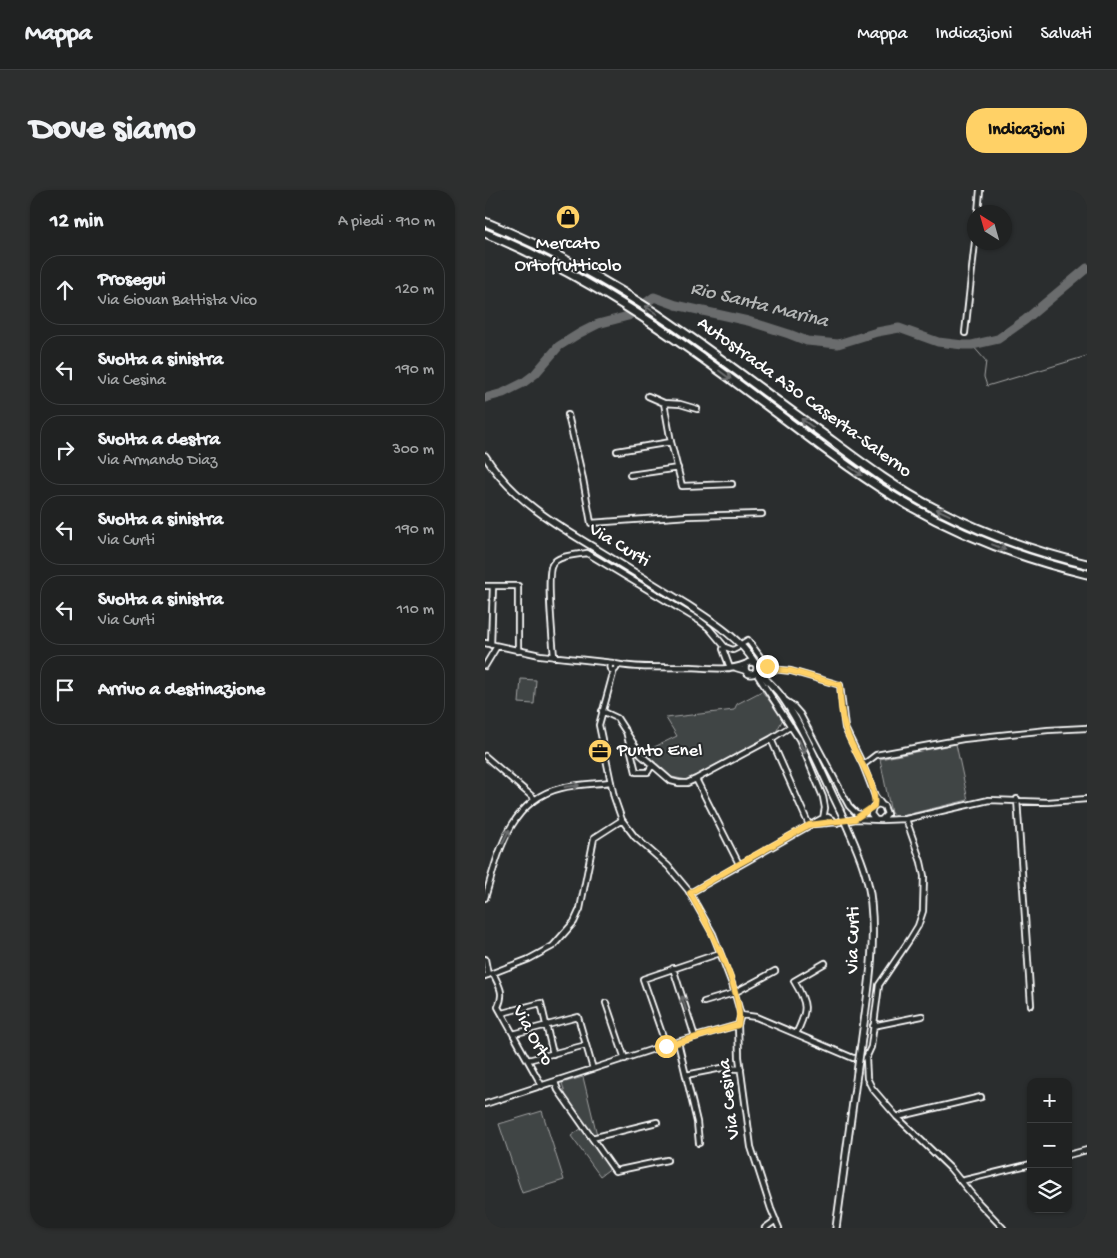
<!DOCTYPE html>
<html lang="it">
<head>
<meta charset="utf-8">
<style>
  :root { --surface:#202222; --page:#2d2f2f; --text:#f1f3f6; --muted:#a2a4a5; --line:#3d3f40; --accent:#ffd166 }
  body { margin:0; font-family:"Gochi Hand",sans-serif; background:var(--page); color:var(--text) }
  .controls { position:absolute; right:15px; bottom:15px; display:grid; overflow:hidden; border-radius:10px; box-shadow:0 1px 4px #0004 }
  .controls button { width:45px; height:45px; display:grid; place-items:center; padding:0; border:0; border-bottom:1px solid var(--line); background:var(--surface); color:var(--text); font:25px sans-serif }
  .compass { position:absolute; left:482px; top:15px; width:45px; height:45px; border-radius:50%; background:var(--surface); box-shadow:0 1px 4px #0004; rotate:323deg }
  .stop { position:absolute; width:15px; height:15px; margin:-11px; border:4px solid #ffd166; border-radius:50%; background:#fff }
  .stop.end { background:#ffd166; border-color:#fff; box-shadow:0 1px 5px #0008 }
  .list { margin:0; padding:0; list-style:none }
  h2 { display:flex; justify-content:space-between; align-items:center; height:65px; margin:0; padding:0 20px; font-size:21px }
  h2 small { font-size:16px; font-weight:400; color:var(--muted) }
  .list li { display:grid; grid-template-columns:32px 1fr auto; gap:15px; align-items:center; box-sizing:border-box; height:70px; margin:0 10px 10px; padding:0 10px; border:1px solid var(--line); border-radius:20px }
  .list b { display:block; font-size:19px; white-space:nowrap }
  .list p { margin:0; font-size:16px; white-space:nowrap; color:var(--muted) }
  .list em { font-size:16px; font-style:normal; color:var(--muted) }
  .icon { flex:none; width:28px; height:28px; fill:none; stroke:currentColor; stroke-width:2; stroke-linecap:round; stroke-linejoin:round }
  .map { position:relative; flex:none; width:602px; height:1038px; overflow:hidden; border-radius:20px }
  header { display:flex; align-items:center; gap:30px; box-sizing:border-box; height:70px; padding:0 25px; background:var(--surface); border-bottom:1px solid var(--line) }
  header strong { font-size:24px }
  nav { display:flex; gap:28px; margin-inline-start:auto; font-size:18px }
  .intro { display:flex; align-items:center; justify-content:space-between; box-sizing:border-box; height:120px; padding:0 30px }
  h1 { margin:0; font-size:35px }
  .button { padding:12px 22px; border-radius:20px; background:var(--accent); color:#111; font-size:18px; font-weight:700 }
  main { display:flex; gap:30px; padding:0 30px }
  aside { flex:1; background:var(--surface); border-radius:20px; box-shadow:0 1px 4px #0004 }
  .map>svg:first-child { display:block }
  .green { fill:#414445; stroke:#a0a2a2 }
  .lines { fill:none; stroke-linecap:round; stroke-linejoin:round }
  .stream { stroke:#a6a7a7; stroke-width:1 }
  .river { stroke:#6a6c6d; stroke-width:9 }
  .minor-casing { stroke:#fff; stroke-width:8 }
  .major-casing { stroke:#fff; stroke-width:9 }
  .highway-casing { stroke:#fff; stroke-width:11 }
  .minor { stroke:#2a2d2e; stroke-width:4.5 }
  .major { stroke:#2a2d2e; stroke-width:5.5 }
  .highway { stroke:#2a2d2e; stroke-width:7 }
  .major-bridge-casing { stroke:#fff; stroke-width:9; stroke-linecap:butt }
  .major-bridge { stroke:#2a2d2e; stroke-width:5.5 }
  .oneway { stroke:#6a6c6d }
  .route { stroke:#ffd166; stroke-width:6 }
  .labels { text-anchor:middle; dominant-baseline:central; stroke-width:4; stroke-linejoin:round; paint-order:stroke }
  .poi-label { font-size:19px; fill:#fff; stroke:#2a2d2e }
  .street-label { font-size:19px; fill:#fff; stroke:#2a2d2e }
  .water-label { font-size:20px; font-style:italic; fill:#b4b6b6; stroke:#2a2d2e }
</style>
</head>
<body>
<header>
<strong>Mappa</strong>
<nav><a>Mappa</a><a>Indicazioni</a><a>Salvati</a></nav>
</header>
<div class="intro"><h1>Dove siamo</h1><a class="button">Indicazioni</a></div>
<main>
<aside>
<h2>12 min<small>A piedi · 910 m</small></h2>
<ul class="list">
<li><svg class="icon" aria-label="ahead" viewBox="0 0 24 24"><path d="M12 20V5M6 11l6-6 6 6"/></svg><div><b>Prosegui</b><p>Via Giovan Battista Vico</p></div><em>120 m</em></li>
<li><svg class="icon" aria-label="left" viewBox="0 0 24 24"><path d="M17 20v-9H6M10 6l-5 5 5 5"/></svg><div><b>Svolta a sinistra</b><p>Via Cesina</p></div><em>190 m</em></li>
<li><svg class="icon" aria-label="right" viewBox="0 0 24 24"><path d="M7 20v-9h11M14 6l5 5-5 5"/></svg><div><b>Svolta a destra</b><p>Via Armando Diaz</p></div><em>300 m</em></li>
<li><svg class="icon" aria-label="left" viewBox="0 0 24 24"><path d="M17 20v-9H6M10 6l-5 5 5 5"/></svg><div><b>Svolta a sinistra</b><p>Via Curti</p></div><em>190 m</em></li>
<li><svg class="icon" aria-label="left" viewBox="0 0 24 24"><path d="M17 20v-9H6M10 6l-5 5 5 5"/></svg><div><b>Svolta a sinistra</b><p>Via Curti</p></div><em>110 m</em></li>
<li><svg class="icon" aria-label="arrive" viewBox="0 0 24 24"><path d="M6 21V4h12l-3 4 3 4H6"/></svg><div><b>Arrivo a destinazione</b></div></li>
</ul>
</aside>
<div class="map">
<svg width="602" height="1038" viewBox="0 0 602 1038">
  <rect width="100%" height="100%" fill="#2a2d2e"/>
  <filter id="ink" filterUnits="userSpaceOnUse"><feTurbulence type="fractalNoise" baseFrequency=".02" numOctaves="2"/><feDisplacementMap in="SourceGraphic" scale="10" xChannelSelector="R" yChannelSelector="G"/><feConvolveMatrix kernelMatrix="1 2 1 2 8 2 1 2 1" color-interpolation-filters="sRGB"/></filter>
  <g filter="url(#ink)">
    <path class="green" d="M36,489L51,490L49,514L34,513Z
      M277,501L298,529L291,542L202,590L187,587L159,562L192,546L181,528L249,520L252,514Z
      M471,554L483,610L412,627L406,623L395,569Z
      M98,887L112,945L107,946L81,907L77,893Z
      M57,921L79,990L37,1003L14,934Z
      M97,938L126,978L115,986L86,946Z"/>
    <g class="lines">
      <path class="stream" d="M487,155L501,171L499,187L502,196L602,166"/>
      <path class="river" d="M0,208L18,203L38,193L50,184L74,156L95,143L113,134L143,126L169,107L191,115L263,131L304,144L322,151L353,154L392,142L414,138L453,152L478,155H487L513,149L540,130L602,78"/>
      <g class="minor-casing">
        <path id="minor" d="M493,22L495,0
          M480,143L490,52
          M163,206L179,213L186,252L197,296L247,294
          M179,213L195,214L212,219
          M83,225L98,289L106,333L203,326L277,324
          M132,261L186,252
          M145,285L193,278
          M0,396H33V461
          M0,453L55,465L128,473
          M258,453L263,450L282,476L287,479L306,481L355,495L360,538L378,575L390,606L397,615
          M6,455L8,396
          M69,467C68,453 61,384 67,375C72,365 92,365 102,363L215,431L224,438L240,457
          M124.5 477a3.5 3.5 0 1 1 7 0a3.5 3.5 0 1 1-7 0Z
          M130,474C155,479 181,477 206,477C224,478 243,481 260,474
          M0,476L12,456
          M245,478L238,459L240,457L248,460L252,458
          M251,478L261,481
          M129,480L114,535L129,607L137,630L150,647L183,676L203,700L228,744L247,794L256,825L253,835L254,867L266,957L286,1019L294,1038
          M273,486L314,549L338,607L340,618L338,629L342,633
          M301,511L307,515L315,524L364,616L371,623L378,625
          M117,521L132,528L156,565L186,591L194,593H202L211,589L286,549L306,536
          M141,541L151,582H163L167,575
          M286,549L324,635
          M0,566L50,609
          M378,575L391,565L478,549L563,540L602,538
          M211,589L254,674
          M532,609L546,815
          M421,629L436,672L439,686L438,721L433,736L425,749L394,795L386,857L381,868L382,888L387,898L412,927L465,978L493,1012L518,1038
          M396,630L421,629L504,610L563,612L602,609
          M329,634L355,632L371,629L396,630L402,624L399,616L393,614L388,617L386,624L390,629
          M205,703L336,629L343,627L352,633
          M0,708C13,665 24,610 76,598C92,594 109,594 126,592
          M0,769L3,785
          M188,778L210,847
          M8,783C14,796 20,803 13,817L57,896
          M0,786L44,769L68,756L89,732L95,719L109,648L137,630
          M219,812L249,803L290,781
          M121,813L140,869
          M17,823L56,813L68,864
          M256,825L271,827L368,868H381
          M388,836L437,826
          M28,844L93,827L108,879
          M311,844C323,820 323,814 309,791L340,773
          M193,852L212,932L214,953
          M181,855L158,789L235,763
          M43,870L101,855
          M201,885L237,878L256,879
          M70,892L73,900L130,981L182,970
          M0,914L181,855L253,835
          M412,927L496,907
          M107,948L172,932
          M583,965L602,960
          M476,991L546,974
          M280,1038L291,1030"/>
      </g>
      <g class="major-casing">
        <path id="major" d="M0,266C27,309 71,335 113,360C142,378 172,396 201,414C225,430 254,447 270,473
          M260 478a6 6 0 1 1 12 0a6 6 0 1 1-12 0Z
          M272,478C279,490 291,497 299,510C322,544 337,584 355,620
          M365,643C375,666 384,688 386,713C391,760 382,808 376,855
          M351,1038L372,883"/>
      </g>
      <g class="highway-casing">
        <path id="highway" d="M0,32C73,62 143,102 208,149C253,181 297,215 342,247C377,273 411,299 449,318C498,343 549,362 602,374
          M0,43C103,85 189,146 277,212C324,247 371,285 423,315C479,347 539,369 602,384"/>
      </g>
      <use href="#minor" class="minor"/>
      <use href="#major" class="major"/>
      <use href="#highway" class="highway"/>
      <g class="major-bridge-casing">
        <path id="major-bridge" d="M355,620L365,643
          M372,883L376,855"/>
      </g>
      <use href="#major-bridge" class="major-bridge"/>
    </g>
    <defs><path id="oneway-shaft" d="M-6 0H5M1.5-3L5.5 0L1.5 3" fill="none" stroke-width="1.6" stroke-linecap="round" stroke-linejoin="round" transform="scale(1.25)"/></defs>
    <g class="oneway">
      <use href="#oneway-shaft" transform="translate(166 120) rotate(-146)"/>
      <use href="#oneway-shaft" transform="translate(240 185) rotate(37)"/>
      <use href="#oneway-shaft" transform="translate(322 233) rotate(-144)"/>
      <use href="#oneway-shaft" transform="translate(371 281) rotate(35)"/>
      <use href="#oneway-shaft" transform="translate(458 322) rotate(-155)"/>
      <use href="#oneway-shaft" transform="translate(514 357) rotate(21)"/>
      <use href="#oneway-shaft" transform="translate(317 557) rotate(66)"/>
      <use href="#oneway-shaft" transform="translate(87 596) rotate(-7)"/>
      <use href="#oneway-shaft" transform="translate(21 646) rotate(-63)"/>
      <use href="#oneway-shaft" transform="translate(199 813) rotate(-107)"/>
    </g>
  </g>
  <g class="lines" filter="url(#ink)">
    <path class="route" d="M181,856L253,835C261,805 221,731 205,703L254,674L324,635L370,629L389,616C393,589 366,562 360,537C356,524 355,509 355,495L306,481L287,479L282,476"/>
  </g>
  <defs>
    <g id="shop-disc" transform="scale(1.25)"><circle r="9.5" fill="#ffd166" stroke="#2a2d2e"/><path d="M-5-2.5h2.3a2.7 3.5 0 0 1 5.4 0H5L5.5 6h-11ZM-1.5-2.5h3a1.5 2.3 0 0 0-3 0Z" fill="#111"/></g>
    <g id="office-disc" transform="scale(1.25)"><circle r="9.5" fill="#ffd166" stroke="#2a2d2e"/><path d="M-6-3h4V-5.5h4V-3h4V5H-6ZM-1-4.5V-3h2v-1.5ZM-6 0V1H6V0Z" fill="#111"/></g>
  </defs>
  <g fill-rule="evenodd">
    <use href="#shop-disc" x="83" y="27"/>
    <use href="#office-disc" x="115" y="561"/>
  </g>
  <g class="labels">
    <g class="poi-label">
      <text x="83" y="54">Mercato<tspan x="83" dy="22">Ortofrutticolo</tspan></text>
      <text x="132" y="561" text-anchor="start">Punto Enel</text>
    </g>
    <g class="street-label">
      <text transform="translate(319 208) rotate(36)">Autostrada A30 Caserta-Salerno</text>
      <text transform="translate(134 356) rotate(31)">Via Curti</text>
      <text transform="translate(369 750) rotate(-89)">Via Curti</text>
      <text transform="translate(47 846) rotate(61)">Via Orto</text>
      <text transform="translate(245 909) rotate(-97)">Via Cesina</text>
    </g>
    <g class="water-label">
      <text transform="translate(274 116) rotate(14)">Rio Santa Marina</text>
    </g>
  </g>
</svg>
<div class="controls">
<button>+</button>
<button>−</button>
<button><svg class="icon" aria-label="layers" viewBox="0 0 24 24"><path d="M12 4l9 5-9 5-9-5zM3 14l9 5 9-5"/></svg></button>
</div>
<svg class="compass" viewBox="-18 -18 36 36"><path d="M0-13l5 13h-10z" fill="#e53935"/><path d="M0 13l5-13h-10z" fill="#a2a4a5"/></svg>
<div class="stop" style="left:181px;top:856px"></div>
<div class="stop end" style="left:282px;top:476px"></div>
</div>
</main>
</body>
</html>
